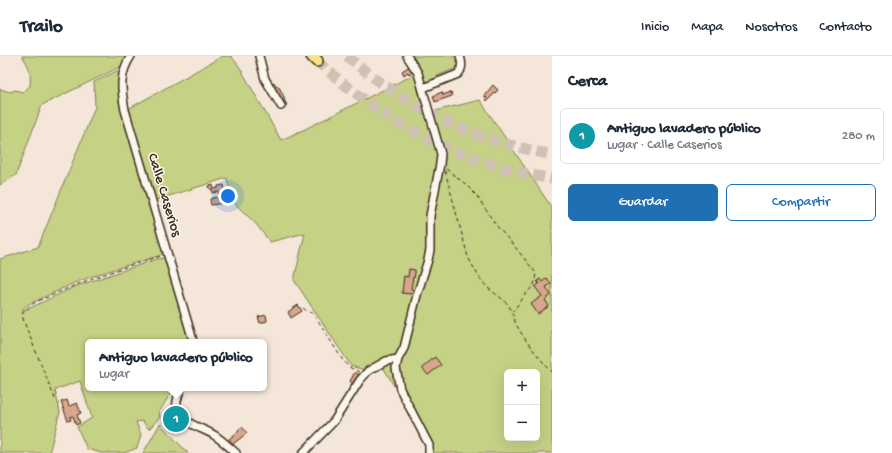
<!DOCTYPE html>
<html lang="es">
<head>
<meta charset="utf-8">
<style>
  :root { --surface:#fff; --page:#f2f2f3; --text:#1f2937; --muted:#747a83; --line:#e0e1e3; --accent:#1f6fb2 }
  body { margin:0; font-family:"Gochi Hand",sans-serif; background:var(--page); color:var(--text) }
  .controls { position:absolute; right:12px; bottom:12px; display:grid; overflow:hidden; border-radius:6px; box-shadow:0 4px 16px #0002 }
  .controls button { width:36px; height:36px; display:grid; place-items:center; padding:0; border:0; border-bottom:1px solid var(--line); background:var(--surface); color:var(--text); font:20px sans-serif }
  .you { position:absolute; left:228px; top:140px; width:14px; height:14px; margin:-10px; border:3px solid #fff; border-radius:50%; background:#1a73e8; box-shadow:0 0 0 6px #1a73e833 }
  .badge { display:grid; place-items:center; width:26px; height:26px; border-radius:50%; background:var(--accent); color:#fff; font-size:13px; font-weight:700 }
  .pin { position:absolute; translate:-50% -50%; border:2px solid #fff; box-shadow:0 1px 4px #0006 }
  .popup { position:absolute; left:85px; top:283px; width:182px; height:52px; box-sizing:border-box; display:grid; place-content:center; border-radius:6px; background:var(--surface); filter:drop-shadow(0 1px 3px #0005); font-size:13px; white-space:nowrap; color:var(--muted) }
  .popup b { font-size:15px; color:var(--text) }
  .popup::after { content:''; position:absolute; left:50%; top:100%; margin-left:-8px; border:8px solid transparent; border-top-color:var(--surface) }
  .list { margin:0; padding:0; list-style:none }
  h2 { display:flex; justify-content:space-between; align-items:center; height:52px; margin:0; padding:0 16px; font-size:17px }
  h2 small { font-size:13px; font-weight:400; color:var(--muted) }
  .list li { display:grid; grid-template-columns:26px 1fr auto; gap:12px; align-items:center; box-sizing:border-box; height:56px; margin:0 8px 8px; padding:0 8px; border:1px solid var(--line); border-radius:6px }
  .list b { display:block; font-size:15px; white-space:nowrap }
  .list p { margin:0; font-size:13px; white-space:nowrap; color:var(--muted) }
  .list em { font-size:13px; font-style:normal; color:var(--muted) }
  .actions { display:flex; gap:8px; padding:12px 16px }
  .actions a { flex:1; padding:9px 0; border:1px solid var(--accent); border-radius:6px; text-align:center; font-size:14px; color:var(--accent) }
  .actions .main { background:var(--accent); color:#fff }
  .map { position:relative; flex:none; width:552px; height:397px; overflow:hidden }
  header { display:flex; align-items:center; gap:24px; box-sizing:border-box; height:56px; padding:0 20px; background:var(--surface); border-bottom:1px solid var(--line) }
  header strong { font-size:19px }
  nav { display:flex; gap:22px; margin-inline-start:auto; font-size:14px }
  main { display:flex }
  aside { flex:1; background:var(--surface) }
  .map>svg:first-child { display:block }
  .green { fill:#c5d185; stroke:#807e52; fill-rule:evenodd }
  .building { fill:#d8a78b; stroke:#3b2a1e }
  .lines { fill:none; stroke-linecap:round; stroke-linejoin:round }
  .highway-tunnel { stroke:#cfc1b4; stroke-width:11; stroke-dasharray:11 5.5; stroke-linecap:butt }
  .minor-casing { stroke:#3b2a1e; stroke-width:10 }
  .highway-casing { stroke:#3b2a1e; stroke-width:14 }
  .path { stroke:#3b2a1e; stroke-width:1; stroke-dasharray:4 3; stroke-linecap:butt }
  .minor { stroke:#fbf7ec; stroke-width:7 }
  .highway { stroke:#f8e281; stroke-width:11 }
  .labels { text-anchor:middle; dominant-baseline:central; stroke-width:3; stroke-linejoin:round; paint-order:stroke }
  .street-label { font-size:15px; fill:#3b2a1e; stroke:#fbf7ec }
</style>
</head>
<body>
<header>
<strong>Trailo</strong>
<nav><a>Inicio</a><a>Mapa</a><a>Nosotros</a><a>Contacto</a></nav>
</header>
<main>
<div class="map">
<svg width="552" height="397" viewBox="0 0 552 397">
  <rect width="100%" height="100%" fill="#f4e7d9"/>
  <filter id="ink" filterUnits="userSpaceOnUse"><feTurbulence type="fractalNoise" baseFrequency=".025" numOctaves="2"/><feDisplacementMap in="SourceGraphic" scale="8" xChannelSelector="R" yChannelSelector="G"/><feConvolveMatrix kernelMatrix="1 2 1 2 8 2 1 2 1" color-interpolation-filters="sRGB"/></filter>
  <g filter="url(#ink)">
    <path class="green" d="M22,0H129L122,10L42,49L16,119L0,129V33L10,36L15,34L23,36L30,30C31,17 30,11 22,0Z
      M223,0H231L239,10L281,84L305,73L415,18L423,58L480,44L552,152V397H430L429,389L380,306C366,315 366,315 351,310L294,224L305,177L270,186L256,168L232,145L227,122L156,144L128,53ZM507,316H537V382H507Z
      M410,0H458L459,11L456,16L454,13L437,20L438,23C433,24 428,28 424,25L420,13Z
      M121,13V37L165,194L162,198L158,200L108,215L74,227L27,249L22,254L28,253L74,231L157,203L163,202L167,204L191,286H88V332H174L159,356L160,361L149,373L142,365L136,366L141,379L137,392L124,397H101L87,393L77,371L92,362L80,325L55,334L60,356L49,397H0V203L38,191L95,51L94,26Z
      M160,368L188,397H143Z"/>
    <path class="building" d="M410,10L413,16L409,18L408,16L404,19L402,15Z
      M274,26L276,30L277,29L278,31H279L285,43L284,44L287,49L284,50L278,40L279,39L277,34L275,36L270,28Z
      M493,29L498,34L487,45L485,44L487,42L484,40Z
      M442,36L443,39L451,36L452,40L435,46L433,40Z
      M213,129L214,133L218,132V130L224,129L227,143H224L225,147L211,149L210,143L217,141V143L220,142L219,136L213,137L212,133H210L209,130Z
      M409,213L415,214V217L414,222L413,221L411,233L415,234V237L411,236V238L402,237L404,220L408,221Z
      M547,222L551,228L546,231L551,239L545,244L549,250L538,258L531,248L542,240L535,231L539,228L537,225L540,223L542,226Z
      M298,249L302,255L291,262L288,256Z
      M266,259L267,265L260,267L258,261Z
      M435,301L441,309L428,319L422,312Z
      M355,316L359,319L353,329L350,325Z
      M67,344L69,350L77,347L81,357L77,359L80,367L76,369L73,360L70,361L71,364L68,365L61,346Z
      M242,371L247,377L233,388L229,383L239,375L238,374Z"/>
    <g class="lines">
      <path class="highway-tunnel" d="M347,0C385,33 430,61 478,79C502,88 527,93 552,99
        M317,5C358,42 404,74 455,95C486,108 519,117 552,123"/>
      <g class="minor-casing">
        <path id="minor" d="M131,0C119,18 121,33 125,54L192,281L193,286
          M259,0L265,23L281,50
          M407,0L418,17L441,98L440,108L430,160V194L428,204L417,239L404,292L398,303L396,312L400,333L429,389V397
          M423,32L458,18C463,13 462,6 460,0
          M181,332C179,338 175,346 177,353C180,367 203,372 214,379C222,384 229,391 236,397
          M303,397L334,365L360,324L368,315L386,305L398,303"/>
      </g>
      <g class="highway-casing">
        <path id="highway" d="M312,0L317,5"/>
      </g>
      <path class="path" d="M446,113L463,126L476,139L496,169L515,191L536,217L534,229L526,238L513,255
        M445,115L468,201C474,212 479,223 488,232C495,238 504,243 509,250C513,256 513,263 517,270C526,286 539,302 552,316
        M303,252L307,255L314,258L342,303L349,311L359,316
        M55,343L24,266C23,262 21,258 24,255C30,248 40,244 48,241C84,224 122,212 161,200"/>
      <use href="#minor" class="minor"/>
      <use href="#highway" class="highway"/>
    </g>
  </g>
  <g class="labels">
    <g class="street-label">
      <text transform="translate(164 139) rotate(73)">Calle Caserios</text>
    </g>
  </g>
</svg>
<div class="controls">
<button>+</button>
<button>−</button>
</div>
<div class="you"></div>
<div class="pin badge" style="left:176px;top:363px;background:#0f9aa8">1</div>
<div class="popup"><b>Antiguo lavadero público</b>Lugar</div>
</div>
<aside>
<h2>Cerca<small></small></h2>
<ul class="list">
<li><span class="badge" style="background:#0f9aa8">1</span><div><b>Antiguo lavadero público</b><p>Lugar · Calle Caserios</p></div><em>280 m</em></li>
</ul>
<div class="actions"><a class="main">Guardar</a><a>Compartir</a></div>
</aside>
</main>
</body>
</html>
